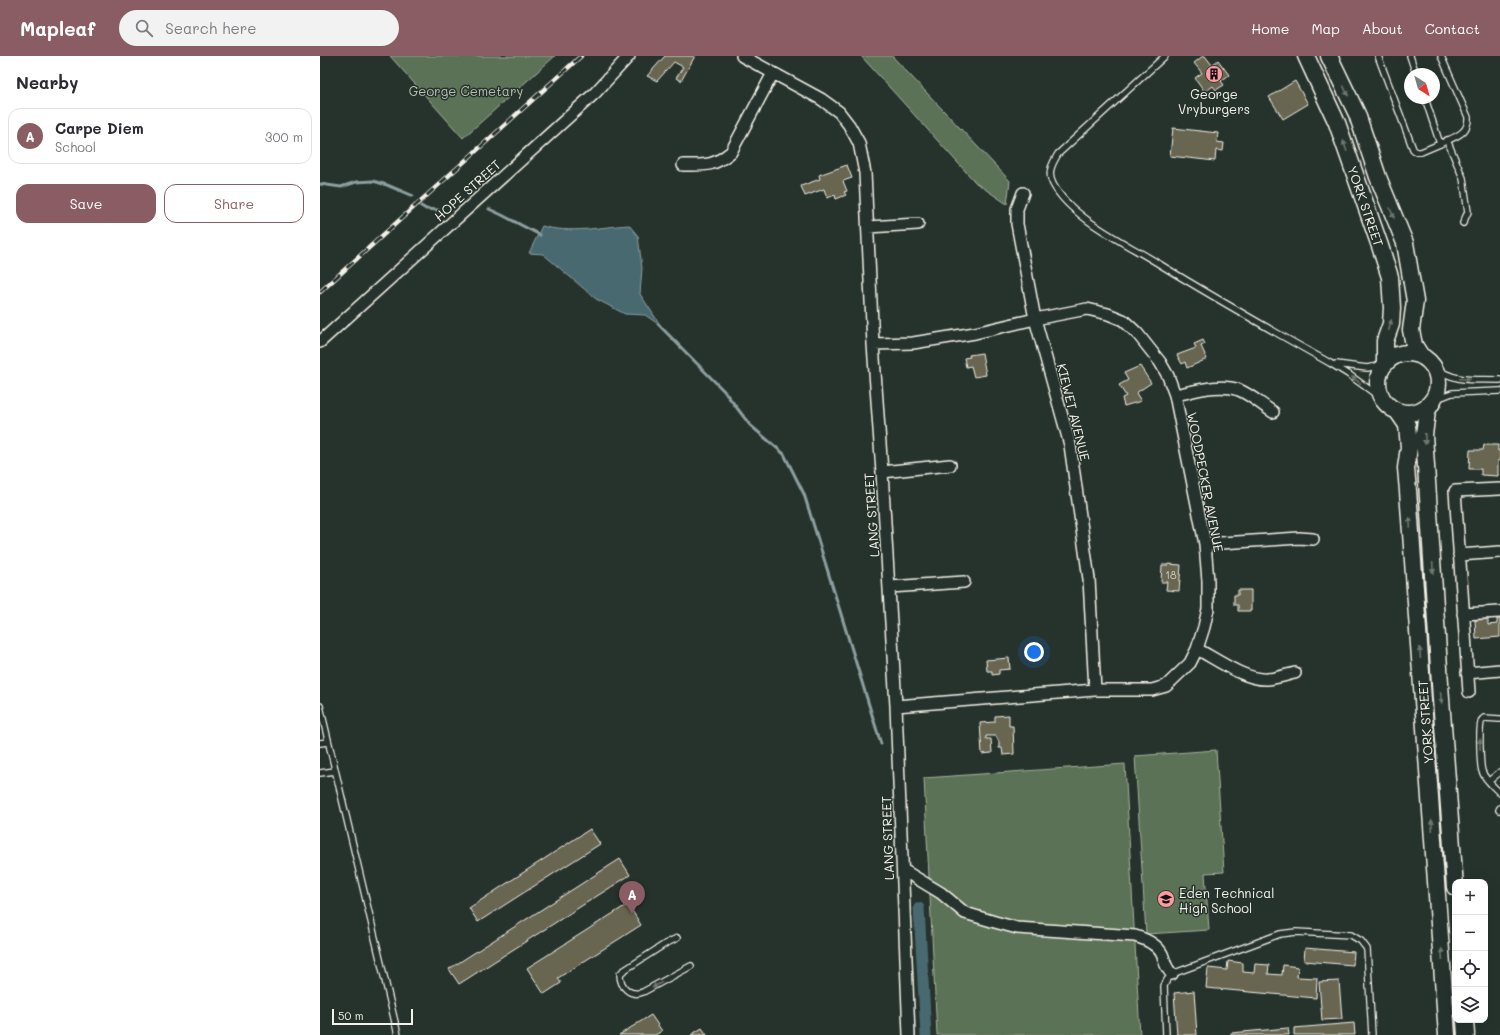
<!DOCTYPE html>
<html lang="en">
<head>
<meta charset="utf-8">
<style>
  :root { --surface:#fff; --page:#f2f2f3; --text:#2b2b33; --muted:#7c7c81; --line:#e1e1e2; --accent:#8a5d65 }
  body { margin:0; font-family:Mali,sans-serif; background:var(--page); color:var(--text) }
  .controls { position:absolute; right:12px; bottom:12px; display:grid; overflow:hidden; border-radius:8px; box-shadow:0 4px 16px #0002 }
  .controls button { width:36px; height:36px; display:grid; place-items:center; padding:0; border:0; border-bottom:1px solid var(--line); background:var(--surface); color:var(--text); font:20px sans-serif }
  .compass { position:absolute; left:1084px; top:12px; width:36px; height:36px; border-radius:50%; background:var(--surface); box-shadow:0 4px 16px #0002; rotate:143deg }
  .scale { position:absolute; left:12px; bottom:10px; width:81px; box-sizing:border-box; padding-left:4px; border:2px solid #f4f1e8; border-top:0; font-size:11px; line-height:14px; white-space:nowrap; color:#f4f1e8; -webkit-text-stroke:3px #26332d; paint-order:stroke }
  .you { position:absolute; left:714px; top:596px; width:14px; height:14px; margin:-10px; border:3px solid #fff; border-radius:50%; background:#1a73e8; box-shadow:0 0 0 6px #1a73e833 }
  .badge { display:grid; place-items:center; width:26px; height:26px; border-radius:50%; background:var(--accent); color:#fff; font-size:13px; font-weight:700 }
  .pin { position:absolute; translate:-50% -33px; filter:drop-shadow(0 1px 2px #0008) }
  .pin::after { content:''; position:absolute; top:21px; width:14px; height:12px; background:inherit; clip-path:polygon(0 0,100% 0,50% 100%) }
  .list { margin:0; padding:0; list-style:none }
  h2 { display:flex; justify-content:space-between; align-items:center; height:52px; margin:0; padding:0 16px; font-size:17px }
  h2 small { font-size:13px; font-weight:400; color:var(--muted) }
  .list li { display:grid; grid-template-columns:26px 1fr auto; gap:12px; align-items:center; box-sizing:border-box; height:56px; margin:0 8px 8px; padding:0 8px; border:1px solid var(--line); border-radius:12px }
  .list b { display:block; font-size:15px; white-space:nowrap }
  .list p { margin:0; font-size:13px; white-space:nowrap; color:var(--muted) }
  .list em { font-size:13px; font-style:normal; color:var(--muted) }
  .actions { display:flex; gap:8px; padding:12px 16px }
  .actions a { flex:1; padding:9px 0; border:1px solid var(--accent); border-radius:12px; text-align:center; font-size:14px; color:var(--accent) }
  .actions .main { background:var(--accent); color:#fff }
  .icon { flex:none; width:22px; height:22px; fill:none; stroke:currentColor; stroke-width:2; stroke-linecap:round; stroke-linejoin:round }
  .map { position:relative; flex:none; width:1180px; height:979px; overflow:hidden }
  header { display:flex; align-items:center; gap:24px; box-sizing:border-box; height:56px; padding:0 20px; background:var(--accent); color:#fff }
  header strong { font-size:19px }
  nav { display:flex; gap:22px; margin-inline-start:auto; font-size:14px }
  .search { width:280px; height:36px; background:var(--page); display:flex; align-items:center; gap:10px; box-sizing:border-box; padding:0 14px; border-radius:22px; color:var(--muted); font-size:15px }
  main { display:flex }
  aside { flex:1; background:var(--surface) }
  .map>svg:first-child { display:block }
  .green { fill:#5c7256; stroke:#a8b29f }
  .water { fill:#496970; stroke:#8d9fa0 }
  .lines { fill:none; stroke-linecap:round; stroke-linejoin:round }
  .stream { stroke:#8d9fa0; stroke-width:3 }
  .canal { stroke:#496970; stroke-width:11 }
  .building { fill:#676651; stroke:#f4f1e8 }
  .service-casing { stroke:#f4f1e8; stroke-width:8 }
  .minor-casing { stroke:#f4f1e8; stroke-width:14 }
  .secondary-casing { stroke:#f4f1e8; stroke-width:19 }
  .service { stroke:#26332d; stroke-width:5.5 }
  .minor { stroke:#26332d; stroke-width:11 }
  .secondary { stroke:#26332d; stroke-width:16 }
  .rail-casing { stroke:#f4f1e8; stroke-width:4.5 }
  .rail { stroke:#26332d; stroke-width:3; stroke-dasharray:9; stroke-linecap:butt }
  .oneway { fill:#6e766e }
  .labels { text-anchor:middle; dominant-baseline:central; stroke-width:3; stroke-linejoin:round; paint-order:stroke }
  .number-label { font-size:11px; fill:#d1cec2 }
  .park-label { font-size:13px; fill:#b7beae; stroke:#26332d }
  .poi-label { font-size:13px; fill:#f4f1e8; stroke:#26332d }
  .street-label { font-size:13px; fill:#f4f1e8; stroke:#26332d }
</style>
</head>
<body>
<header>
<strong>Mapleaf</strong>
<div class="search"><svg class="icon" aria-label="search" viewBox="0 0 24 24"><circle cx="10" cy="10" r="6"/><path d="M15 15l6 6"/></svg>Search here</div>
<nav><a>Home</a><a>Map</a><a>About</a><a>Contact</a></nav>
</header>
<main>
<aside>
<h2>Nearby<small></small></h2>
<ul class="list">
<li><span class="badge">A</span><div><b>Carpe Diem</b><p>School</p></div><em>300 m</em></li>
</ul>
<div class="actions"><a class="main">Save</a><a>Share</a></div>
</aside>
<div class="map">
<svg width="1180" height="979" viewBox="0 0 1180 979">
  <rect width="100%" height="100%" fill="#26332d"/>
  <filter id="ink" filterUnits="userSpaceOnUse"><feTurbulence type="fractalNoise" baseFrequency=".025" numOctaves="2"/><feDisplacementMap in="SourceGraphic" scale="8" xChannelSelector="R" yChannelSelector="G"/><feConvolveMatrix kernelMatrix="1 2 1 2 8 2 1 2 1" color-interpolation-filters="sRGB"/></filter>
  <g filter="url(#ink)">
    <path class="green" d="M70,0H235L143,82Z
      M541,0H572L690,125L687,148L656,127Z
      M896,694L904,816L885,817L889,874L826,878L815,700Z
      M805,708L820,979H617L604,722Z"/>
    <path class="water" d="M309,169L318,180L322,212L320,238L341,270L325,259L305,258L276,243L223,198L209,197L222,170C250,178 280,171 309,169Z"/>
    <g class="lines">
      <path class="stream" d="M0,128L21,131L36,126L53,125L67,129L93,140
        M101,150L106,153L118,154
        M169,153L182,159L220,179
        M338,268L404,335L430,369L464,398L484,438L561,688"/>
      <path class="canal" d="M599,852L606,979"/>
    </g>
    <path class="building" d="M345,0H375L361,25L356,22L363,11L354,6L337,25L327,20Z
      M883,0H885L892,9L898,4L909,19L901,25L904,29L896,34L893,30L885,36L875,22L882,17L874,7Z
      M975,25L988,48L963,63L949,41Z
      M853,72L898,77L897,86L904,87L903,95L896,94L895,105L850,100Z
      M527,109L532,122L523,125L527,135L524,136L526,139L516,143L515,139L507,142L504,133L485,140L481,130L500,123L499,119Z
      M883,284L885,288L881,290L887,303L867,312L865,306L862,308L857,299L876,292L874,288Z
      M662,297L666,319L654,321L651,310L646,311L644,302L650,301L649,299Z
      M820,310L831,327L816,337L821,345L804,350L802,342L806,340L799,329L808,324L804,317Z
      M1164,389H1178V395H1180V405L1178,404V420L1161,419V413H1149L1150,394H1163Z
      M848,508L861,509L859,535L846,534L847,526H841L842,509H848Z
      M918,534H931V555H918V549H914V539H918Z
      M1168,563V569L1177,568V563H1180V581L1156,583L1155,564Z
      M689,602L690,613L679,614V618L672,619V615H667L666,604Z
      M689,659V670H693L694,698L683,699L682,692H679V686L676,680H666V683H671L672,697L662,698L660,667L675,666V660Z
      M270,773L280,788L158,866L149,852Z
      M300,803L310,819L139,928L129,913Z
      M308,848L321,869L238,922L241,927L224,938L207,912Z
      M985,892L1034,896L1033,909L984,905Z
      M908,905L923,907V916L934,917L935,908L949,909L948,918L962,919L963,909L978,911L977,921L997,922L996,942L886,932L888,912L907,914Z
      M1019,925L1022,963L1002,964L999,926Z
      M874,935L877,979H857L854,937Z
      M331,959L342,975L335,979H299Z
      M1034,967L1035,979H974V972Z
      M382,972L387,979H371Z
      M968,972L969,979H911V977Z"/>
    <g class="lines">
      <g class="service-casing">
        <path id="service" d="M845,0L738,98C732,108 727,117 733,128C750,161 805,187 836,206C893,241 951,274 1010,307L1028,318L1061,342
          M1058,0L1093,93L1096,96H1101L1120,88L1105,42
          M1090,0L1096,18
          M1127,84L1143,122L1148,156L1143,167
          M1120,88C1133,81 1149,79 1148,61L1121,0
          M1016,308L1047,312L1063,309
          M1114,311C1136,327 1154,323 1180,324
          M1114,344L1132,337L1180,335
          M0,650L78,979
          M1180,663L1164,662C1162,664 1161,664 1161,667C1159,674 1160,709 1162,715C1165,724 1174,731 1180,737
          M0,687L8,686
          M0,717L15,715
          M1169,725L1180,716
          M1179,754L1180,752
          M357,882L345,888L303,915L300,918C300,931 310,941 323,936L371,910
          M846,979L844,930L847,924L852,918L960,878L976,876L1031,879L1041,885L1047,893L1052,979"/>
      </g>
      <g class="minor-casing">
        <path id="minor" d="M422,0L501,43L519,56L529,69L539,87L545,117L553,288L562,416L576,650L589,979
          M363,109C385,109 393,111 411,96L453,17
          M703,137L697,153V168L715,263L750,389L769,523L775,634
          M548,171L598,168
          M0,286L275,37L309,0
          M553,288L593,287L655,277L715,263L767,253L788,258L803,264L817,277L840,306L848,320L855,339L885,488L888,525V553L884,571L877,593L870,607L846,630L832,634H775L576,650
          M855,339C875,335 899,327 919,334C931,339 942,349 953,356
          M562,416L630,409
          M885,488L979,482L993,483
          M1139,499L1180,496
          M570,531L644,526
          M1143,558L1180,556
          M877,593C896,603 926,625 948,623C957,622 966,619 975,617
          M1147,617L1180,614
          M1149,636L1135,435L1180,433
          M583,814L621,837L645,857L675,866L697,872L815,880C825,883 837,888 842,898C845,905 845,912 852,918"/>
      </g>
      <g class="secondary-casing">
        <path id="secondary" d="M986,0L1017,67L1060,190L1070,221L1072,252L1071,268L1065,285V307
          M1009,0L1037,58L1058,121L1085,187L1095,245L1091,274L1094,289L1101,300
          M1058 327a30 30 0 1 1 60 0a30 30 0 1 1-60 0Z
          M1113,345L1107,355L1104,379L1121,643L1135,831
          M1078,356L1087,369L1089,391L1086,412L1088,435L1127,979
          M1145,964L1146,979"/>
      </g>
      <use href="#service" class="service"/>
      <use href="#minor" class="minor"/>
      <use href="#secondary" class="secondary"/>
      <g class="rail-casing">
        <path id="rail" d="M0,236L261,0"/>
      </g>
      <use href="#rail" class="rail"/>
    </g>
    <defs><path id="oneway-solid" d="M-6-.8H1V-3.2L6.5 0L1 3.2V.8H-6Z"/></defs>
    <g class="oneway">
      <use href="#oneway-solid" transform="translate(1026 35) rotate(64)"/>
      <use href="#oneway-solid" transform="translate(1025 90) rotate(-109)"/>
      <use href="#oneway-solid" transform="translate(1072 157) rotate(68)"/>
      <use href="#oneway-solid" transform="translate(1070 269) rotate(-77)"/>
      <use href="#oneway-solid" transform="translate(1145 323) rotate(2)"/>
      <use href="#oneway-solid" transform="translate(1036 324) rotate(-144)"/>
      <use href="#oneway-solid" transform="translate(1105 383) rotate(88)"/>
      <use href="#oneway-solid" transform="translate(1090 467) rotate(-94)"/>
      <use href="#oneway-solid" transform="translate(1113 512) rotate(86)"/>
      <use href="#oneway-solid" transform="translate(1100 597) rotate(-94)"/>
      <use href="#oneway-solid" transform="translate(1121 642) rotate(86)"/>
      <use href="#oneway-solid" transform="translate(1160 688) rotate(-91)"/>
      <use href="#oneway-solid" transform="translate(1112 769) rotate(-94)"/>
      <use href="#oneway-solid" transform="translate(1122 898) rotate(-94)"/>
      <use href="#oneway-solid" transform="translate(337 929) rotate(151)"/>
    </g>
  </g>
  <defs>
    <g id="building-disc" transform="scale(0.9)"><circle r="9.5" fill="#ff9aa2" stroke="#26332d"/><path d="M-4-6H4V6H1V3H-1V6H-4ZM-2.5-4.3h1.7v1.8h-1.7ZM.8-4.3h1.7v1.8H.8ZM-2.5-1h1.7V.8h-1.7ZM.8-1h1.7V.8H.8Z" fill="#111"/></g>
    <g id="school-disc" transform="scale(0.9)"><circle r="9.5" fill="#ff9aa2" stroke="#26332d"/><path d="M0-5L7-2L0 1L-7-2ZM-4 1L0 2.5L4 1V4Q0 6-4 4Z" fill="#111"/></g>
  </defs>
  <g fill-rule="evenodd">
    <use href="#building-disc" x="894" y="18"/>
    <use href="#school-disc" x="846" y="843"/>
  </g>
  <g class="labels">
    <g class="number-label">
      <text x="851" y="518">18</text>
    </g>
    <g class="park-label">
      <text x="146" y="34">George Cemetary</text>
    </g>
    <g class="poi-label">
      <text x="894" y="37">George<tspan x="894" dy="15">Vryburgers</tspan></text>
      <text x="859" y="836" text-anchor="start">Eden Technical<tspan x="859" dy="15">High School</tspan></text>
    </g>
    <g class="street-label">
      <text transform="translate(147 134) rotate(-42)">HOPE STREET</text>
      <text transform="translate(1046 150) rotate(71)">YORK STREET</text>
      <text transform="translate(754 356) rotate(76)">KIEWET AVENUE</text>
      <text transform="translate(886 426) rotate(79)">WOODPECKER AVENUE</text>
      <text transform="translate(551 459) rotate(-94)">LANG STREET</text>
      <text transform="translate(1105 666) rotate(-94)">YORK STREET</text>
      <text transform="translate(567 782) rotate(-92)">LANG STREET</text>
    </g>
  </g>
</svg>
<div class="controls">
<button>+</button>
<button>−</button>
<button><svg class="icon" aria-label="locate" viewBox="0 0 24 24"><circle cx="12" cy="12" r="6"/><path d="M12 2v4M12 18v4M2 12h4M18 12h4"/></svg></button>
<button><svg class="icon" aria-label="layers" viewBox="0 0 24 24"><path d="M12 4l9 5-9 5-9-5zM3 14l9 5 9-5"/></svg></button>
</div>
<svg class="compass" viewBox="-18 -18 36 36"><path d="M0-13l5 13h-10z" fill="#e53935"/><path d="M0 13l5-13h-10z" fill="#7c7c81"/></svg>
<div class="scale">50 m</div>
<div class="you"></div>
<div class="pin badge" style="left:312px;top:858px">A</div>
</div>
</main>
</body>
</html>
